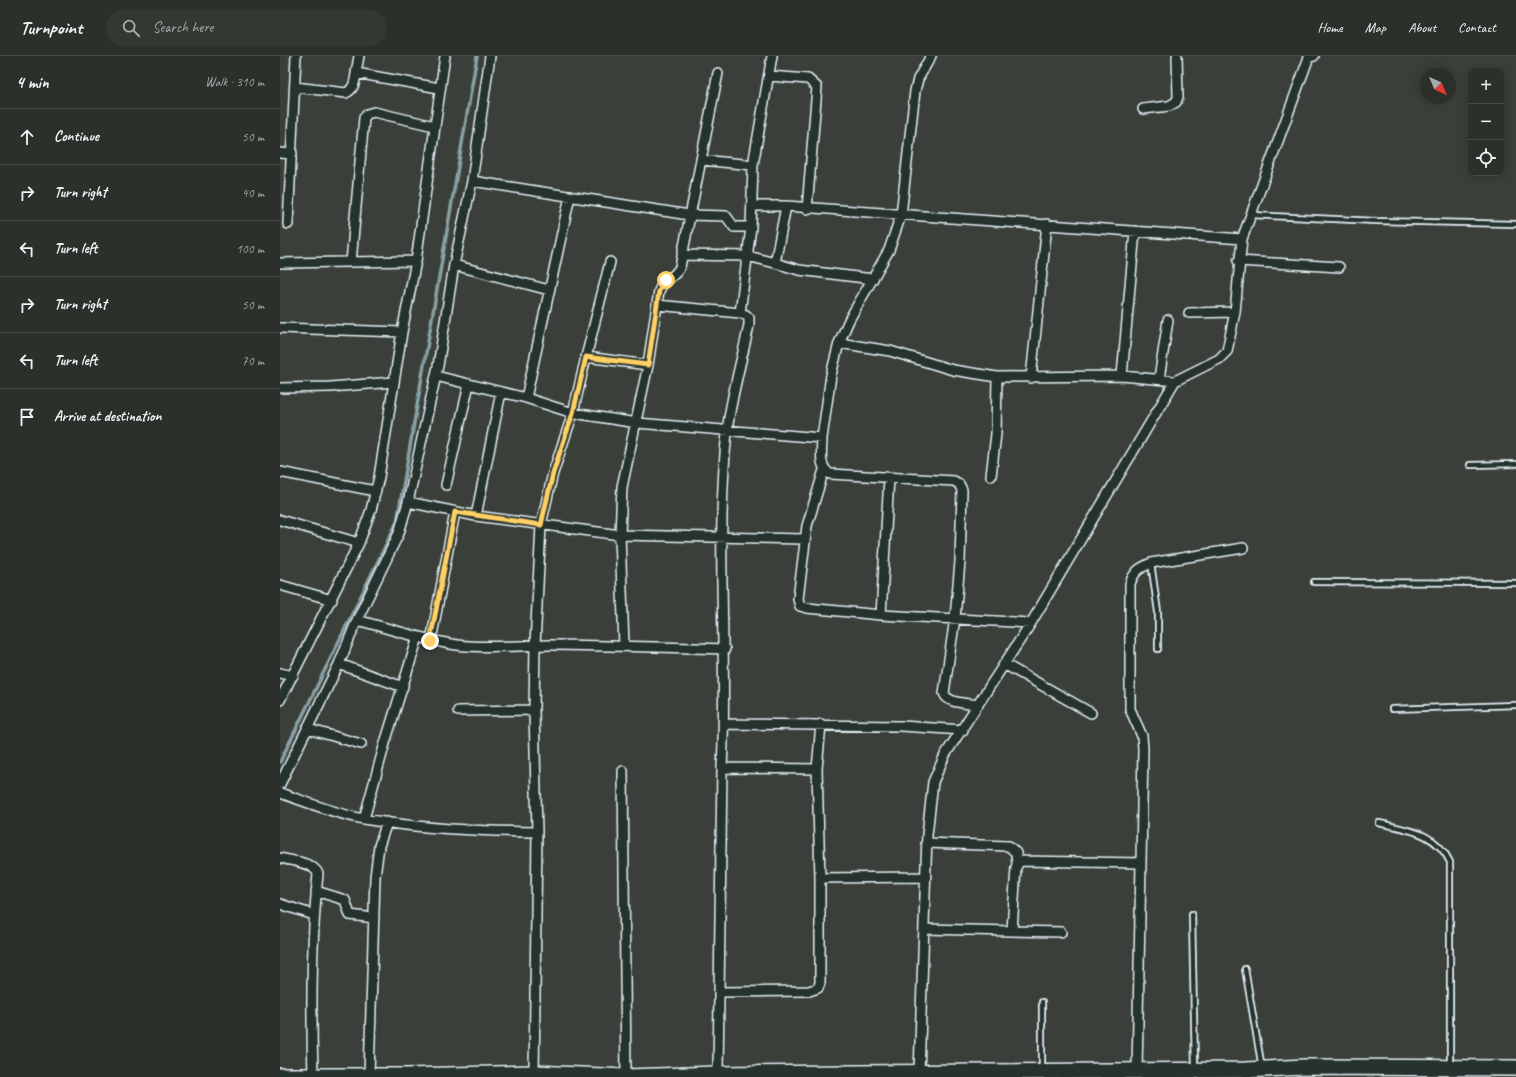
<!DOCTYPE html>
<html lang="en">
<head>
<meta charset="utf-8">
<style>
  :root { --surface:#2c302b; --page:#343833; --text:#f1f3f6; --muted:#a6a9a9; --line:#484b47 }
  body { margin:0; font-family:Caveat,sans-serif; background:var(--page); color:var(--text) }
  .controls { position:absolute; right:12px; top:12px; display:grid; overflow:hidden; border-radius:8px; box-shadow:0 2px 10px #0003 }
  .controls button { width:36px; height:36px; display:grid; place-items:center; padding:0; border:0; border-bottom:1px solid var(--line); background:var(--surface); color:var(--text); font:20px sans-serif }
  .compass { position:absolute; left:1140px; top:12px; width:36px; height:36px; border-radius:50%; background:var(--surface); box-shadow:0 2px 10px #0003; rotate:136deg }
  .stop { position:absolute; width:12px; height:12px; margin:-9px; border:3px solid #ffd166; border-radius:50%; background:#fff }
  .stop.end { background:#ffd166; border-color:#fff; box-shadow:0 1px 4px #0008 }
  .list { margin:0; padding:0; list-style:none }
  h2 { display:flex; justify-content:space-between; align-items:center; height:52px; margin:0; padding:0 16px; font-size:17px }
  h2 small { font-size:13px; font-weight:400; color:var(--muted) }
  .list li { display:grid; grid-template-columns:26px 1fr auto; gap:12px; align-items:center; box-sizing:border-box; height:56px; padding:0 16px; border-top:1px solid var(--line) }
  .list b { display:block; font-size:15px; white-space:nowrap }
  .list em { font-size:13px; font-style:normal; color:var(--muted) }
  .icon { flex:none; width:22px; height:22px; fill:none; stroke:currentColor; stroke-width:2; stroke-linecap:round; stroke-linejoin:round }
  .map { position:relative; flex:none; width:1236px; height:1021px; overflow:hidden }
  header { display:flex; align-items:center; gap:24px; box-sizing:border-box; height:56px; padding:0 20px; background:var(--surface); border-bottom:1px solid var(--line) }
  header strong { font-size:19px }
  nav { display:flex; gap:22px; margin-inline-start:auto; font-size:14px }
  .search { width:280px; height:36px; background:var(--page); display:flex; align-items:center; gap:10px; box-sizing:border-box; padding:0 14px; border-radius:16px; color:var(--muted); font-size:15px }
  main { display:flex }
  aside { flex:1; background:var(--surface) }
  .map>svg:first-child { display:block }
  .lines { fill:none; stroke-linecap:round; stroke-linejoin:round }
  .stream { stroke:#89a1a6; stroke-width:3.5 }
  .lane-casing { stroke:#e8f1f8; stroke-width:8 }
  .street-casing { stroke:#e8f1f8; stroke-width:12 }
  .primary-casing { stroke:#e8f1f8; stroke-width:18 }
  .lane { stroke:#26332d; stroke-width:4.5 }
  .street { stroke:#26332d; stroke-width:9 }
  .primary { stroke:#26332d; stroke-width:15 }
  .route { stroke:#ffd166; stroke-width:5 }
</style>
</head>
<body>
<header>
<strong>Turnpoint</strong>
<div class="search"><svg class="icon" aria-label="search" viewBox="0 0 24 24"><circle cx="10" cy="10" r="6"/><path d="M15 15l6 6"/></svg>Search here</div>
<nav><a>Home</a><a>Map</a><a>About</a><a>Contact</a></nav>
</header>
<main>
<aside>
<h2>4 min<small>Walk · 310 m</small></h2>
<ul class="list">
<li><svg class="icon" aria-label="ahead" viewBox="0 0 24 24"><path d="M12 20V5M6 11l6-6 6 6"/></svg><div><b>Continue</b></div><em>50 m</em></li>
<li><svg class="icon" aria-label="right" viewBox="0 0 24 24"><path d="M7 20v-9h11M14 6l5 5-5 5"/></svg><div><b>Turn right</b></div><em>40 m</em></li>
<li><svg class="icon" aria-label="left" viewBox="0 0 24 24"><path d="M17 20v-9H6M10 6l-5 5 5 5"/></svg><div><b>Turn left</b></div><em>100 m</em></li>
<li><svg class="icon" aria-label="right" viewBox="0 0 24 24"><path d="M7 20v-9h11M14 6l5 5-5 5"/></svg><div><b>Turn right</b></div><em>50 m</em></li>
<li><svg class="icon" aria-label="left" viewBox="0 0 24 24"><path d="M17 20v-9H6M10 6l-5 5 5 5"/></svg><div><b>Turn left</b></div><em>70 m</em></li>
<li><svg class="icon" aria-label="arrive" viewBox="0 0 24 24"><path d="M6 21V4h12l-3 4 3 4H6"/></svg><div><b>Arrive at destination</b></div></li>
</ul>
</aside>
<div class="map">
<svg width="1236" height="1021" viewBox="0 0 1236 1021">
  <rect width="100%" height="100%" fill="#3a4039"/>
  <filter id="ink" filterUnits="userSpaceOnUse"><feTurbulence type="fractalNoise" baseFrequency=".025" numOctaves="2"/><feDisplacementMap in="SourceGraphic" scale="8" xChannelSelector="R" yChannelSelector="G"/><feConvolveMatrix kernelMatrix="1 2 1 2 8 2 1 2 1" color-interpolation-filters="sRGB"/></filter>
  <g filter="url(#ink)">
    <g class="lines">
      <path class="stream" d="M0,706L117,466L197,0"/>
      <g class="lane-casing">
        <path id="lane" d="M971,159L1096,165L1236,168
          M1190,409L1236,408
          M871,507L878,556V593
          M1034,526L1236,527
          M1112,653L1236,649
          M1099,767C1128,774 1156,776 1170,806V1010
          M912,858L915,1012
          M965,913L982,1012
          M762,1014V946"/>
      </g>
      <g class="street-casing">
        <path id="street" d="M79,0L76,17L159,32
          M489,20L528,23L537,31L527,153
          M15,31L66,37C74,33 75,26 76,17
          M863,53L889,50L896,46L898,41L897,0
          M0,97L12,98
          M421,104L473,109
          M192,125L409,159L446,160L454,171H471
          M472,150H506L962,183
          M8,168L16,0
          M402,199L468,200L495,207L506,150
          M958,205L1059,211
          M71,206L84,62L87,58L94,56L154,70
          M330,206L306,301L368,309
          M0,207L136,205
          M495,207L519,214L593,223
          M174,209L269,234
          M377,249L460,257L471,171L473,109L492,0
          M909,257L955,256
          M0,272L122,276
          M559,287L610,295L673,314L717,321L842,320L895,325
          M156,320L246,342L293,357L357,367L542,382L551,319L559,287L569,264L609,194L621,159L635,35L638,23L651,0
          M842,320L855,175
          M751,322L767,168
          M879,323L888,264
          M0,332L50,331L114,326
          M246,342L290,140
          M542,382C542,395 538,410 550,418L674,425L679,428L682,434L680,506L675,562L664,637C667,648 688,647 698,649
          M544,414L527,470L518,543L520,550L527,552L601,559L751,567
          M0,416L95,435
          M711,420L716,378L717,321
          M166,429L189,328
          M128,446L196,460L340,479L524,483
          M196,460L221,336
          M0,464L79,487
          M0,529L52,544
          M601,559L609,422
          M77,564C111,573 143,584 177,589C209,593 240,589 272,589C329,590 387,591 445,593
          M151,585L175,456
          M344,590L340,479L342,431L368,309L379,235C383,223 395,222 400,211L438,17
          M59,608L123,631
          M724,608L811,657
          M0,617L13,620
          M0,644L79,487L91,454L99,421L122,276L136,205L165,0
          M178,655L254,654
          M444,668L621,670L683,674
          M28,673L81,688
          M442,712L537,713
          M343,715L346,1021
          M0,728L59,608L77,564L119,477L128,446L158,310L174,209L192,125L210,0
          M0,737C27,746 55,758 84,763C141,773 199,775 257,776
          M84,763L105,687L138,581
          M646,787L729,790L736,797L737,808
          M0,802C11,805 34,806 38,818C31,885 31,953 33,1020
          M861,807L863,693L862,680L850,653V528C854,515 860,512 871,507L963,492
          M540,822L645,821
          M36,835L65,844L70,859L94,862
          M0,848L34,859
          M644,873L781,876
          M732,875L736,811L740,805L861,807L857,1015
          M440,936L529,935L538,932L540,927V822L537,713L541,668
          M639,1017L647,779L653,726L665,699L751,567L895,325L939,303L947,295L955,256L962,183L1029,1L1034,0
          M438,1018L442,712C448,600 435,488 447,376C451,340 462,304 469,269V262L466,259L460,257
          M89,1019L95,821L99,790L107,766
          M254,1021L257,776L254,654L255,589L261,469L273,417L293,357L306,301"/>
      </g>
      <g class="primary-casing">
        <path id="primary" d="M0,1020H126L254,1017L346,1021L438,1018L965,1014L1025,1011L1236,1012"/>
      </g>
      <use href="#lane" class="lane"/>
      <use href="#street" class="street"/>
      <use href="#primary" class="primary"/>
    </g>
  </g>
  <g class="lines" filter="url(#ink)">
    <path class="route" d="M150,585L175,456L261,469L273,417L293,357L306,301L368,309L379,235L386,224"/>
  </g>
</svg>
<div class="controls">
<button>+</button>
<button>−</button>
<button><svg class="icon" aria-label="locate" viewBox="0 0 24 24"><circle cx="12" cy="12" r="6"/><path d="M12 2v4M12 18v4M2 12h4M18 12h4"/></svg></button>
</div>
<svg class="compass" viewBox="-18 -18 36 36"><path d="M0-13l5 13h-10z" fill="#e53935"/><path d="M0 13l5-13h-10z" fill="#a6a9a9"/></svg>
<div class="stop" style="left:386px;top:224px"></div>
<div class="stop end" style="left:150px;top:585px"></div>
</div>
</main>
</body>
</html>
